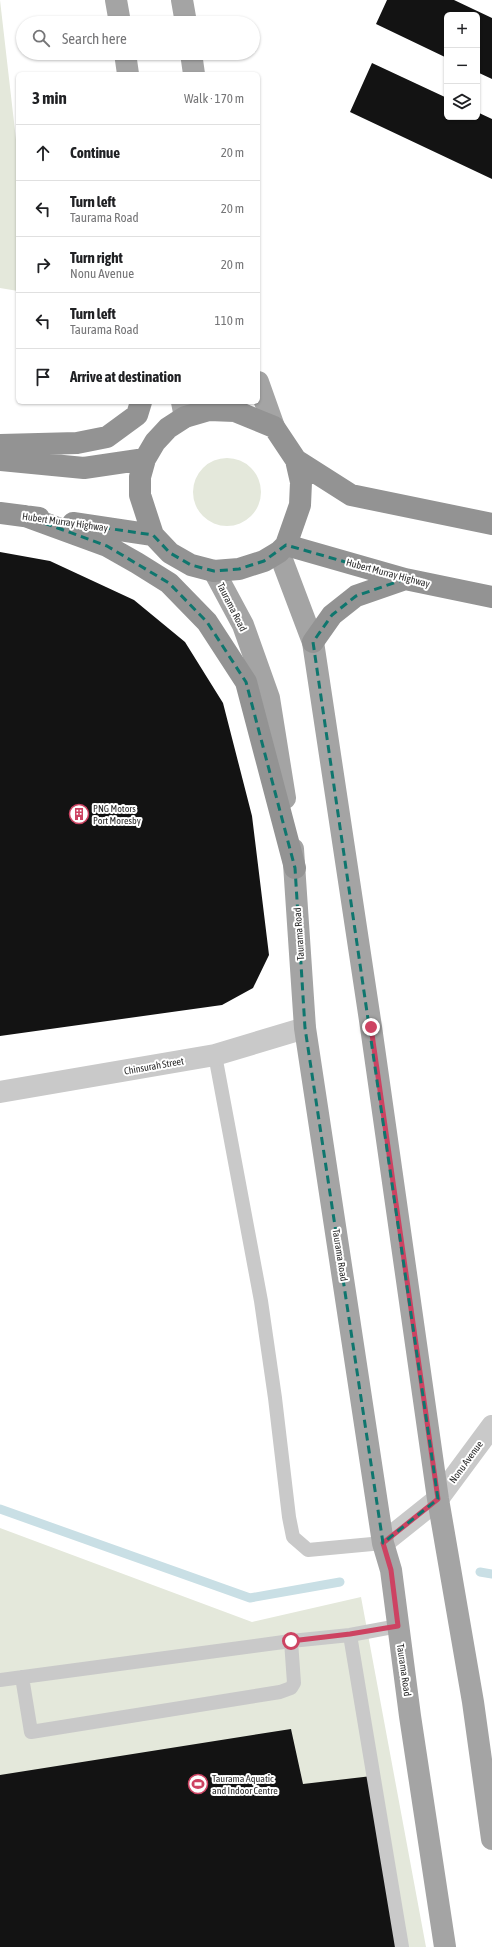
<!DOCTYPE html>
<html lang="en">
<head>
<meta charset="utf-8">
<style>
  :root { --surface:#fff; --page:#f6f6f6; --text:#202124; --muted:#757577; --line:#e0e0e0 }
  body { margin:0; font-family:"Asap Condensed",sans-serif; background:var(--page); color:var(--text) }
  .controls { position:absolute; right:12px; top:12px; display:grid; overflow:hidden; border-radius:6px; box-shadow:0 1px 3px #0004 }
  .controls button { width:36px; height:36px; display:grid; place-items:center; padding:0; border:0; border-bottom:1px solid var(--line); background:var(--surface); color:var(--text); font:20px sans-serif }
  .stop { position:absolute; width:12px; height:12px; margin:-9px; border:3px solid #cd4362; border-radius:50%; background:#fff }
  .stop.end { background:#cd4362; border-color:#fff; box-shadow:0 1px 4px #0008 }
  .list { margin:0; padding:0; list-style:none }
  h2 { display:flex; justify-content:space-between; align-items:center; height:52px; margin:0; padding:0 16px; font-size:17px }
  h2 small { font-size:13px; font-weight:400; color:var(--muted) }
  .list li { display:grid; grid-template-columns:26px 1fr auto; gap:12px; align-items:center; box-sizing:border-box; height:56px; padding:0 16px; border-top:1px solid var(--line) }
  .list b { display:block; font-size:15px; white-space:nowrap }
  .list p { margin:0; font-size:13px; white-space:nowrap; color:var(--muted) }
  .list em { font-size:13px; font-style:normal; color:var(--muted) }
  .icon { flex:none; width:22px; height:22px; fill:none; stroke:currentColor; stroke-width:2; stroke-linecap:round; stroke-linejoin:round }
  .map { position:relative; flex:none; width:492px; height:1947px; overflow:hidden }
  .search { position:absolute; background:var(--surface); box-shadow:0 1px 3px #0004; left:16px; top:16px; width:244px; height:44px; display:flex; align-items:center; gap:10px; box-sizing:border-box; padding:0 14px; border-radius:22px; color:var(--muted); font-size:15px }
  .panel { position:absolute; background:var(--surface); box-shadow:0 1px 3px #0004; left:16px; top:72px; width:244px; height:332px; border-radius:6px }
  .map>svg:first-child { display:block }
  .green { fill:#e4e8db }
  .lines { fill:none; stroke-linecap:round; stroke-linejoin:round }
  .stream { stroke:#c9dfe5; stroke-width:9 }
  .building { fill:#131313 }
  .lane { stroke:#c9c9c9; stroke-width:14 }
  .street { stroke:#c9c9c9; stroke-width:22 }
  .primary { stroke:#a4a4a4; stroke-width:22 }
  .highway { stroke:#939393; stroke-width:22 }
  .route { stroke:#cd4362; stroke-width:5 }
  .marked { fill:none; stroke:#0f766e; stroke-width:3; stroke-dasharray:8 5; stroke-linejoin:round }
  .labels { text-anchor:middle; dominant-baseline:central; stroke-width:4; stroke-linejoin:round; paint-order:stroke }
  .street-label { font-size:10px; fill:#2c2c2c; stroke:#fff }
  .poi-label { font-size:10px; fill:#2c2c2c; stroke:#fff; text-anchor:start }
</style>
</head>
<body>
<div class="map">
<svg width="492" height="1947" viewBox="0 0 492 1947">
  <rect width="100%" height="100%" fill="#fff"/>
  <path class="green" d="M0,0L18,157V291L0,288Z
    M193 492a34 34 0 1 1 68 0a34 34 0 1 1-68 0Z
    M0,1528L252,1622L361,1597L426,1947H0Z"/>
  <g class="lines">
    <path class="stream" d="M0,1509L250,1598L340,1582
      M480,1572L492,1574"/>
  </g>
  <path class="building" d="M387,0H454L492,18V79L477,72V15H447V58L376,24Z
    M372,63L447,98V117H477V112L492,119V179L350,112Z
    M0,552L50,561L134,600L185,642L223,703L252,816L269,955L253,988L222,1005L0,1036Z
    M291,1729L303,1784L372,1776L396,1947H0V1775Z"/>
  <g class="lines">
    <path class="lane" d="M215,1055L261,1301L275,1398L289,1517L293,1537L308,1550L383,1543
      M350,1635L402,1947
      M22,1677L31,1732L280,1692L291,1688L294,1683L291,1641
      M0,1680L291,1641L350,1635L398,1626"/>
    <path class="street" d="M0,1092L215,1055L305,1028
      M383,1543L438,1499L492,1426"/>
    <path class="primary" d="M116,0L120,23
      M182,0L186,23
      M125,53L128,74
      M191,53L194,74
      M258,382L274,427
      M182,402L185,417
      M279,552L313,642L371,1027L438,1499L473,1702L492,1839
      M214,571L243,625L269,698L285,798
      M293,849L305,1028L383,1543L391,1570L410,1716L445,1947"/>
    <path class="highway" d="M209,410L235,411L274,427L296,460L301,482L300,505L286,545L279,552L264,561L239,569L214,571L191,565L170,553L153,535L140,495V477L145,459L155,442L168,428L185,417Z
      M0,445L77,443L107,437L137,415L141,402
      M0,460L84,468L145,459
      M296,460L351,495L492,524
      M0,513L39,518
      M25,516L107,546L137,563L169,583L207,622L246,682L295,868
      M73,523L153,535
      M286,545L405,579L492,597
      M313,642L332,615L356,596L405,579"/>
  </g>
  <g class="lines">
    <path class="route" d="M291,1641L350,1634L398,1626L391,1570L383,1543L438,1499L371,1027"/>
  </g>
  <path class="marked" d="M25,516L153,535L170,553L191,565L214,571L239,569L264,561L286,545L405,579L356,596L332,615L313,642L438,1499L383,1543L305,1028L295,868L246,682L207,622L169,583L107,546Z"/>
  <defs>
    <g id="building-ring" transform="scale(1)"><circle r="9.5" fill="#fff" stroke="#cd4362" stroke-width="1.5"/><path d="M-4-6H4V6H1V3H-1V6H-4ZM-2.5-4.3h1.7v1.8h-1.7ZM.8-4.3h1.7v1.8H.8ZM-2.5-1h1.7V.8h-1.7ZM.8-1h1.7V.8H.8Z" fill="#cd4362"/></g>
    <g id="stadium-ring" transform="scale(1)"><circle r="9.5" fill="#fff" stroke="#cd4362" stroke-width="1.5"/><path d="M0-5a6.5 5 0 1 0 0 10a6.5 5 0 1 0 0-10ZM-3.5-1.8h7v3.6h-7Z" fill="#cd4362"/></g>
  </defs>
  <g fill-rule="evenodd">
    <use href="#building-ring" x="79" y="814"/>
    <use href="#stadium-ring" x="198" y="1784"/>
  </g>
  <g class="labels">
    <g class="street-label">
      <text transform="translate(65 522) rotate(8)">Hubert Murray Highway</text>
      <text transform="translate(388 573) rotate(15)">Hubert Murray Highway</text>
      <text transform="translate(232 607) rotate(63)">Taurama Road</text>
      <text transform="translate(299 934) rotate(-94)">Taurama Road</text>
      <text transform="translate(154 1066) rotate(-10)">Chinsurah Street</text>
      <text transform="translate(340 1255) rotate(81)">Taurama Road</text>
      <text transform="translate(466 1462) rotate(-54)">Nonu Avenue</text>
      <text transform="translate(404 1670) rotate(82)">Taurama Road</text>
    </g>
    <g class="poi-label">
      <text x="93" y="808">PNG Motors<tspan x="93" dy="12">Port Moresby</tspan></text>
      <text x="212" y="1778">Taurama Aquatic<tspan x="212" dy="12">and Indoor Centre</tspan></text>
    </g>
  </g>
</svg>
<div class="controls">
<button>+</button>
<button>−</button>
<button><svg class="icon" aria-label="layers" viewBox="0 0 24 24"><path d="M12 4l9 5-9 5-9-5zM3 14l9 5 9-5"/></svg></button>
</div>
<div class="stop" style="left:291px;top:1641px"></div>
<div class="stop end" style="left:371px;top:1027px"></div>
<div class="search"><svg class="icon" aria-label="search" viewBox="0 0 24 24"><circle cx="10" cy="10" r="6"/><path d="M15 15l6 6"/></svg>Search here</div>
<section class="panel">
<h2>3 min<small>Walk · 170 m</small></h2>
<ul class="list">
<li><svg class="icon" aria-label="ahead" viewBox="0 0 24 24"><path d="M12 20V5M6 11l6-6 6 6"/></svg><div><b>Continue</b></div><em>20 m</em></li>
<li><svg class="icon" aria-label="left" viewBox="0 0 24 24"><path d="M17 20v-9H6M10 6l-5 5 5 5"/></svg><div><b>Turn left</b><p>Taurama Road</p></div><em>20 m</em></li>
<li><svg class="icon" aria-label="right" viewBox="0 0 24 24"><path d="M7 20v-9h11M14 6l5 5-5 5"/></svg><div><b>Turn right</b><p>Nonu Avenue</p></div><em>20 m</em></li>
<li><svg class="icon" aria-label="left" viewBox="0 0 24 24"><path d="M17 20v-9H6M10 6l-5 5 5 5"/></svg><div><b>Turn left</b><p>Taurama Road</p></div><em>110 m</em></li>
<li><svg class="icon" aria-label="arrive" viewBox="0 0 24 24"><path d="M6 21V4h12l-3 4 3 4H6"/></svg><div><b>Arrive at destination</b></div></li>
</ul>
</section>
</div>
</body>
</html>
